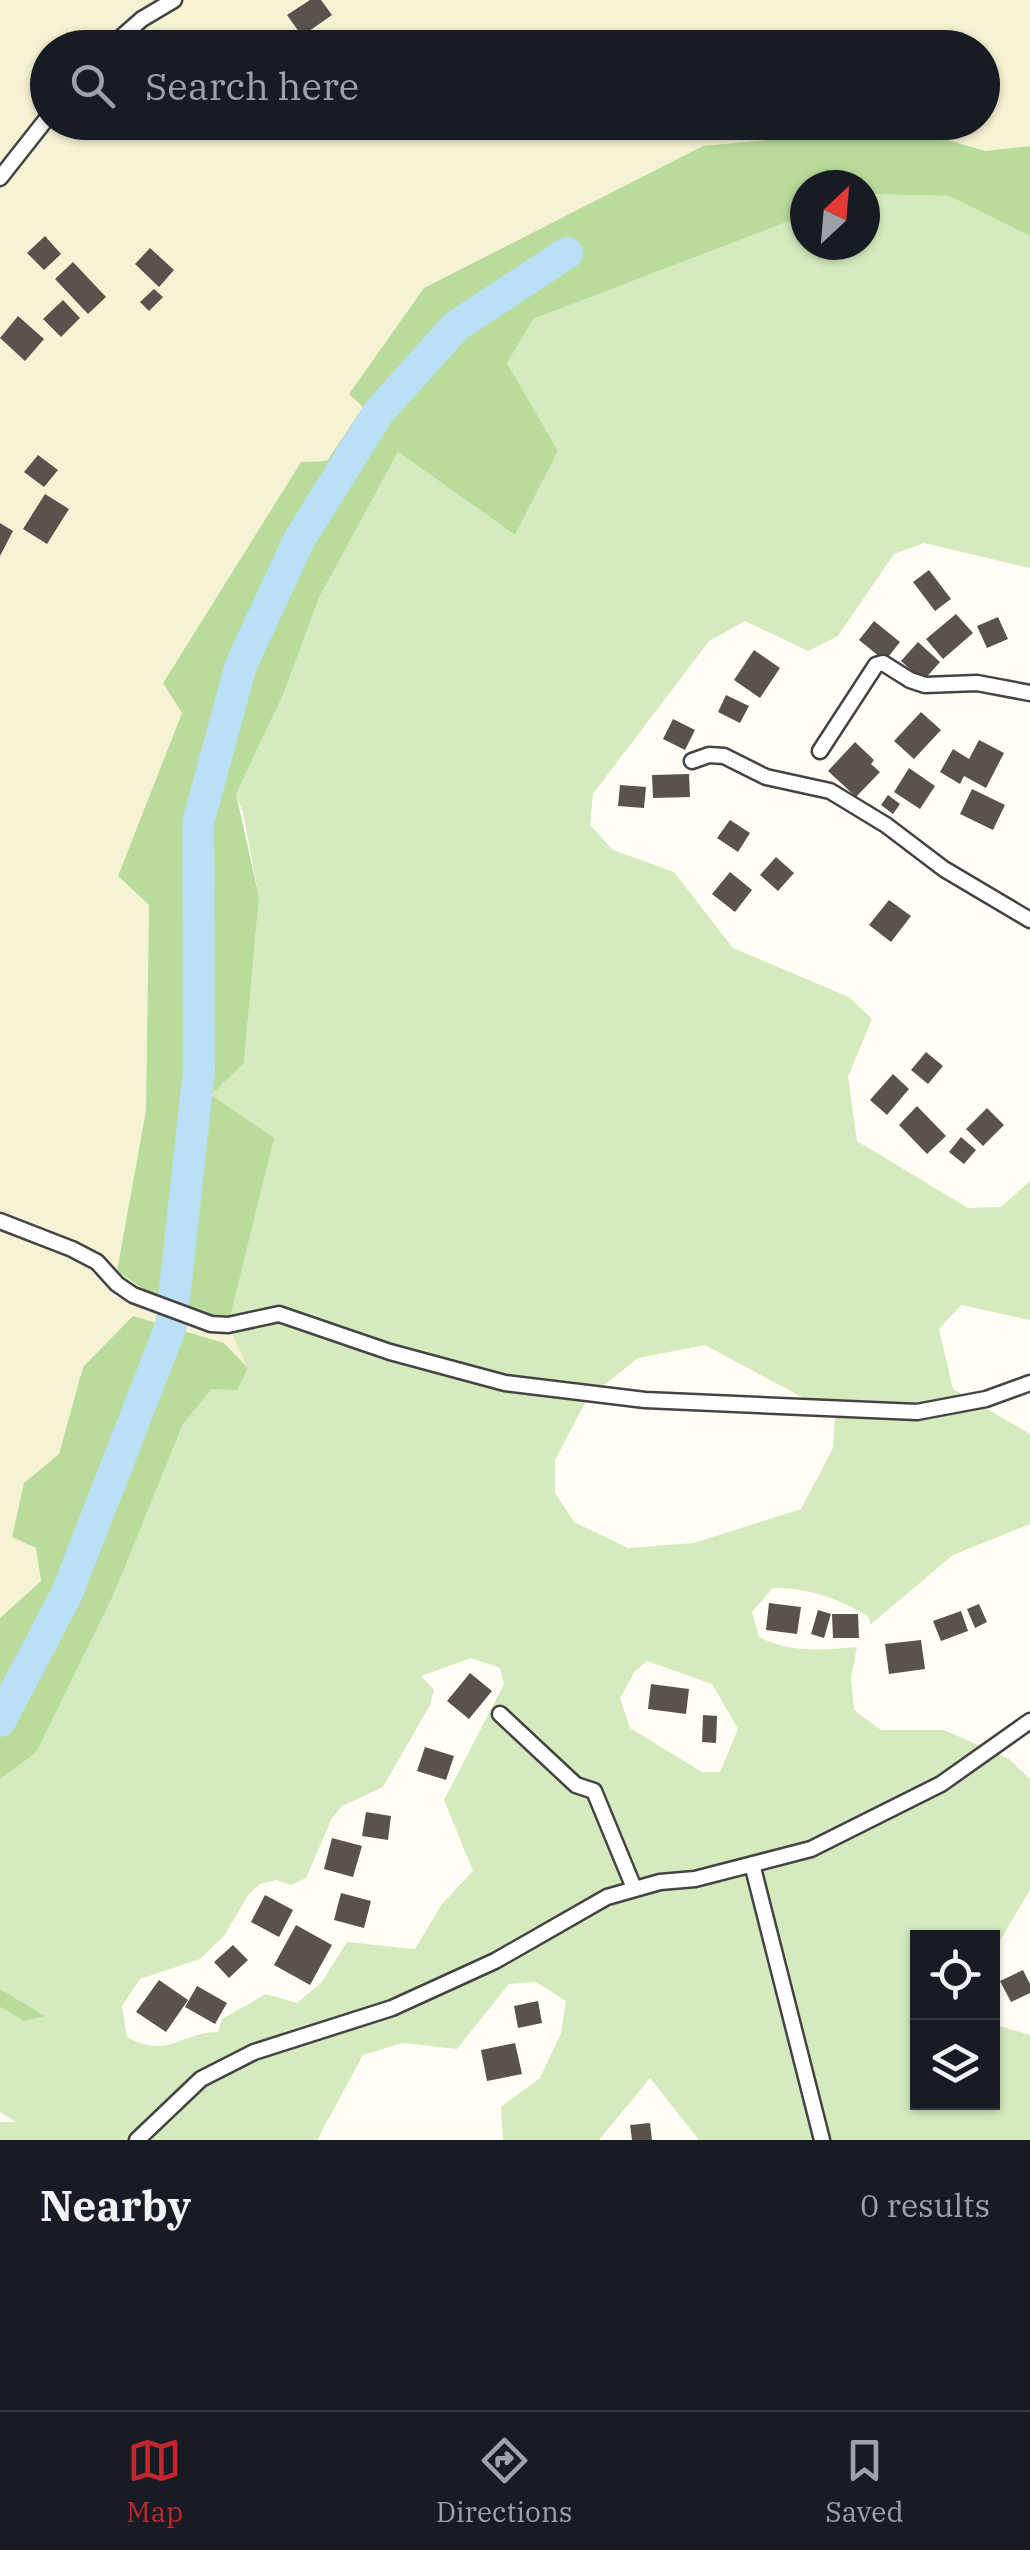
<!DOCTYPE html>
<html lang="en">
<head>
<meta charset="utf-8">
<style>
  :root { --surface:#171b24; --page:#242831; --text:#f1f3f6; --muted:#9ea1a6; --line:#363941; --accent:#c4262e }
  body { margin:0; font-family:"IBM Plex Serif",serif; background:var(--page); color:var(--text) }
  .controls { position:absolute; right:30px; bottom:30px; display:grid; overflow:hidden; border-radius:0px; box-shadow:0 2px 8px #0004 }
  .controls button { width:90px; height:90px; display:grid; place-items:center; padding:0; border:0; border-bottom:2px solid var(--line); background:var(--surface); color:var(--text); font:50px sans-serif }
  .compass { position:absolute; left:790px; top:170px; width:90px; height:90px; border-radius:50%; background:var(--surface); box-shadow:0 2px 8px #0004; rotate:26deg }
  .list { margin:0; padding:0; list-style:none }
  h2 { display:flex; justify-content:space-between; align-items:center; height:130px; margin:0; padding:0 40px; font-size:42px }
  h2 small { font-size:32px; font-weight:400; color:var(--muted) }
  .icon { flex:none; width:55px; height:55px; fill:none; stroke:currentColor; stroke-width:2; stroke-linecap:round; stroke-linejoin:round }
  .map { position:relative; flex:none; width:1030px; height:2140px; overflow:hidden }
  .search { position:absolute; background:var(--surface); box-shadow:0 2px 8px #0004; left:30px; right:30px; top:30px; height:110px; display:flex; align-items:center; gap:25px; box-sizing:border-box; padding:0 35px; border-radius:55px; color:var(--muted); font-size:38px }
  .sheet { height:270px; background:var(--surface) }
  nav { display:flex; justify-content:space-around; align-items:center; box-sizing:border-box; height:140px; border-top:2px solid var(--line); background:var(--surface); font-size:28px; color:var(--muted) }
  nav a { display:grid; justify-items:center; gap:5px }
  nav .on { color:var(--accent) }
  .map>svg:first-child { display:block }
  .farmland { fill:#f6f3d4; fill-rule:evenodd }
  .green { fill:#d5ebbd; fill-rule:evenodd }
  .forest { fill:#b9dc9c }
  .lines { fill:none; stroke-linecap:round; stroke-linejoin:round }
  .river { stroke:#b9e0f7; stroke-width:32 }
  .building { fill:#5a524d }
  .street-casing { stroke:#444; stroke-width:19 }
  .street { stroke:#fff; stroke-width:14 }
</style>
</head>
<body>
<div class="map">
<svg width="1030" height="2140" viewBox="0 0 1030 2140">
  <rect width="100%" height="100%" fill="#fffdf5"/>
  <path class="farmland" d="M0,0H1030V146L986,151L904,127L372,364L349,394L364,406L327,461L301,462L163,682L182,713L118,876L149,905L146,1110L117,1271L228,1325L248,1368L224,1343L133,1317L83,1366L59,1454L24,1483L12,1536L36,1548L41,1582L0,1618ZM48,48H982V122H48Z"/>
  <path class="green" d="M865,194L949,196L1030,236V568L924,543L894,554L838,636L808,651L745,621L709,641L593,794L590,825L613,850L674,872L733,948L849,997L872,1019L848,1077L857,1141L968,1208L1001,1207L1030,1181V1320L961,1305L939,1329L953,1389L1030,1434V1524L953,1555L871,1624L868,1616C837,1598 809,1588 773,1588L752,1612L759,1637C791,1653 822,1650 857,1647L851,1678L854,1710L881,1730H944L1008,1758L1030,1779V1890L993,1952L992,1938H918V2102H992L993,2024L1030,2035V2140H699L650,2078L599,2140H503L501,2107L540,2078L561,2033L566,2001L536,1982L509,1984L457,2049L402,2043L363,2055L317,2140H0V2122H16L0,2112V2007L24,2021L45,2015L0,1989V1779L36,1753L114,1594L183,1424L212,1389L248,1369L228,1325L211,1095L244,1063L259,897L243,813L236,794L283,695L319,598L398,452L515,535L558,451L507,363L532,319L805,215V245H865ZM705,1345L835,1415L833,1448L801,1509L694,1543L628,1548L574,1522L555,1493V1460L587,1399L638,1358ZM471,1658L500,1668L504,1684L444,1800L473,1871L442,1904L415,1949L347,1942L321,1983L297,2003L266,1994L222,2019L218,2032C181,2032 169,2060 127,2037L122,2006L140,1979L200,1959L224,1936L249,1894L260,1884L276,1880L291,1885L306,1878L332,1818L342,1806L383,1787L430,1705L434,1690L421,1676ZM647,1661L712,1684L738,1729L720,1772H702L630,1728L620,1698L635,1671Z"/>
  <path class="forest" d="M904,127L985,151L1030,146V236L949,196L865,194V185H805V215L533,319L507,363L558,451L515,535L398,452L319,598L283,695L236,794L259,897L244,1063L211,1095L274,1138L228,1325L162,1302L117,1271L146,1110L149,905L118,876L182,713L163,683L301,462L327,461L363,407L349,394L424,288L703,146Z
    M133,1316L224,1343L248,1368L237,1390L212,1389L183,1424L114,1594L36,1753L0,1779V1618L41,1581L36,1548L12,1537L24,1483L59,1454L83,1367Z
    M0,1989L46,2016L24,2021L0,2007Z"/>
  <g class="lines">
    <path class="river" d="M0,1721L67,1593L171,1326L199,1070L198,823L241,665L299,540L378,413L456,326L567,253"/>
  </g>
  <path class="building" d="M310,0H321L332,15L302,36L287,15Z
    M45,236L61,254L44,270L27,253Z
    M150,248L174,270L159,287L135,264Z
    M73,262L106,297L88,314L55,279Z
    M154,289L163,297L149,311L140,302Z
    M63,300L80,318L61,337L43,319Z
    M18,316L44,339L25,361L0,338Z
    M38,455L58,470L44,487L24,472Z
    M45,494L69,509L47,544L23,529Z
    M0,523L13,531L0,556Z
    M929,570L951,599L935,611L913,582Z
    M956,614L973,633L943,659L926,639Z
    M998,617L1008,639L987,648L977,626Z
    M874,621L900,642L885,661L859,640Z
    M918,642L940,662L923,681L901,661Z
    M754,650L780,668L760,698L734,680Z
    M726,695L749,706L740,723L718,712Z
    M921,712L941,730L914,759L894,741Z
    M673,719L695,730L685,750L663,739Z
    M979,740L1004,753L986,788L964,776L960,784L940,772L953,749L969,759Z
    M855,742L874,760L871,764L880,772L856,797L828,771Z
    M909,768L935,786L920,809L894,792Z
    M689,774L690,797L653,798L652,775Z
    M620,785L646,787L644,808L618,806Z
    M972,789L1005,805L993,830L960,814Z
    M888,795L900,804L893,814L881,805Z
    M730,820L750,833L738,852L717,838Z
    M776,857L794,873L778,891L760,875Z
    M730,872L752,890L735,912L712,894Z
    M889,900L911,916L891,942L869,925Z
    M926,1052L943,1066L928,1084L911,1070Z
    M893,1074L909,1089L887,1115L870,1100Z
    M917,1106L946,1136L927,1154L899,1125Z
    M987,1108L1004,1125L983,1146L966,1129Z
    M961,1137L976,1150L964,1164L949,1152Z
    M769,1603L801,1607L797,1634L766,1630Z
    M979,1604L987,1622L975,1628L967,1609Z
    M818,1610L831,1614L824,1638L811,1634Z
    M961,1611L968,1631L941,1641L933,1621Z
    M832,1614H858L859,1638H833Z
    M921,1640L925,1669L889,1674L885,1644Z
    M470,1673L492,1691L469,1719L447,1701Z
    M651,1684L689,1689L686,1714L648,1709Z
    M703,1715L717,1716L716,1743L702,1742Z
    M425,1747L454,1756L446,1780L417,1771Z
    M366,1812L391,1816L388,1840L362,1836Z
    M332,1838L362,1846L353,1877L324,1869Z
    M341,1893L371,1901L364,1928L334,1920Z
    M265,1895L293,1910L279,1937L251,1922Z
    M296,1925L332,1945L310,1985L274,1965Z
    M233,1945L248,1960L229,1978L214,1962Z
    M1023,1970L1030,1984V1993L1011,2002L1000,1981Z
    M159,1980L188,2000L166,2032L136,2012Z
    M197,1986L227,2003L215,2024L185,2007Z
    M538,2001L542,2023L518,2028L514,2006Z
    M515,2043L522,2074L487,2081L481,2050Z
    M650,2123L652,2140H632L630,2125Z"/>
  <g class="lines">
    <g class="street-casing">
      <path id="street" d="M109,48L142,19L174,0
        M0,178L48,117
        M820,751L876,665L883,663L910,680L925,685L977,683L1030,693
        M692,761L709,755L724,756L766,777L830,791L886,825L944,869L1030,920
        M0,1221L72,1249L97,1262L117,1284L133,1295L211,1324L228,1325L279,1314L390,1352L505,1383L645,1400L917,1412L986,1399L1030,1383
        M500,1714L576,1785L594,1791L634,1888
        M752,1864L822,2140
        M137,2140L201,2079L254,2052L392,2008L495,1961L607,1897L660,1882L695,1879L811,1849L941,1784L1030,1721"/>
    </g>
    <use href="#street" class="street"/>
  </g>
</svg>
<div class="controls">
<button><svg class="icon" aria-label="locate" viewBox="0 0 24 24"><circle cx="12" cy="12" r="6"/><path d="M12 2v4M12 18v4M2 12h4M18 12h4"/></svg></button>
<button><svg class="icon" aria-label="layers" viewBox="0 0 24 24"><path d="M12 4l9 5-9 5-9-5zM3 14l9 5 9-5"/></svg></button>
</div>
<svg class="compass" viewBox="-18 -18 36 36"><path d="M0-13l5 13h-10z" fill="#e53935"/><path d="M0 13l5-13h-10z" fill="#9ea1a6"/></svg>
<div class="search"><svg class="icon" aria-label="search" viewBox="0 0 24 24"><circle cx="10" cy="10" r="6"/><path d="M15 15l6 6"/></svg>Search here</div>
</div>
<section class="sheet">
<h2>Nearby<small>0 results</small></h2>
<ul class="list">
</ul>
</section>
<nav>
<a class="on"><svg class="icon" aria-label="map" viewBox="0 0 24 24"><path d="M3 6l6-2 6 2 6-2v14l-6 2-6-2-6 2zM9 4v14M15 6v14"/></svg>Map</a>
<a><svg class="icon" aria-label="directions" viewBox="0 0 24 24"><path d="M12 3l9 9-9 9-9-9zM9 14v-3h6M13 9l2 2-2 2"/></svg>Directions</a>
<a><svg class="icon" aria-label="saved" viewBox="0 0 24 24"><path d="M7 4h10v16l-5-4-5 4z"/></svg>Saved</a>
</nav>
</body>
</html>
